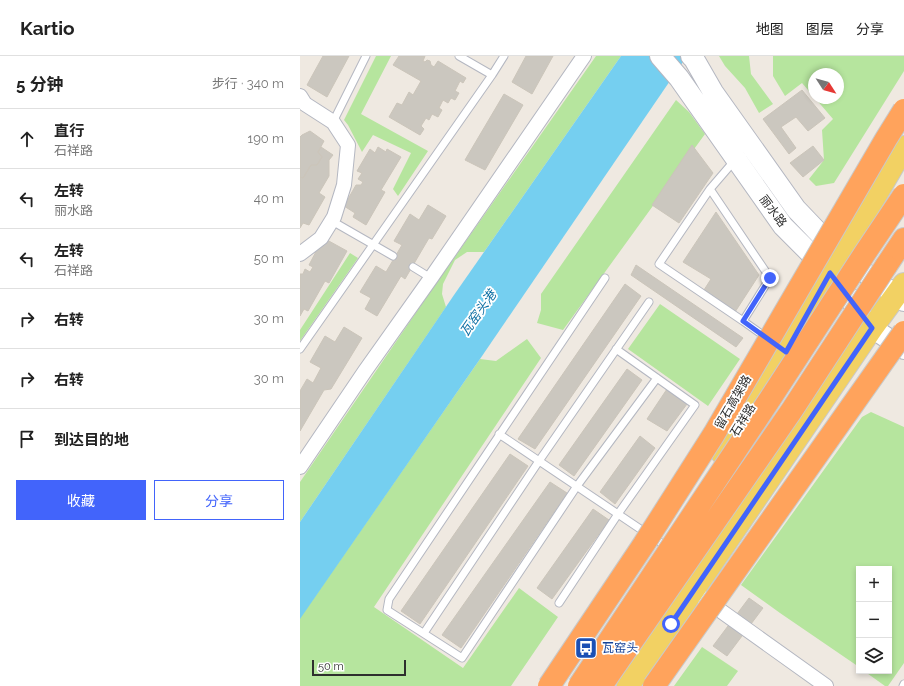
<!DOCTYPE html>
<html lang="zh">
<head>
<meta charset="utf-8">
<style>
  :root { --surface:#fff; --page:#f2f2f2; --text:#222; --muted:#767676; --line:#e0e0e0; --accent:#4264fb }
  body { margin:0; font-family:Raleway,"Noto Sans SC",sans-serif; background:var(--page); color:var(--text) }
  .controls { position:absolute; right:12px; bottom:12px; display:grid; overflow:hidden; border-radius:0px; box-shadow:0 2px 6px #0003 }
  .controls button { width:36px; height:36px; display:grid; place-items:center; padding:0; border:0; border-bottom:1px solid var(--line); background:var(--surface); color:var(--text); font:20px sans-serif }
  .compass { position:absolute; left:508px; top:12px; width:36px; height:36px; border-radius:50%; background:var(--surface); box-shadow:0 2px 6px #0003; rotate:126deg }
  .scale { position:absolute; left:12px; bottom:10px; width:94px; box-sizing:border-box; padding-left:4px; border:2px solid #2e2e2e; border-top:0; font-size:11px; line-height:14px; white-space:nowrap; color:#2e2e2e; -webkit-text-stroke:3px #fff; paint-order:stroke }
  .stop { position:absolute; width:12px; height:12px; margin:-9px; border:3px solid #4264fb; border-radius:50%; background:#fff }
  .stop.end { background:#4264fb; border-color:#fff; box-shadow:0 1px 4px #0008 }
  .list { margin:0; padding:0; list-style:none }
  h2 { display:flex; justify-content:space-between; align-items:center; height:52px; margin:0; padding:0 16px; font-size:17px }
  h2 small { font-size:13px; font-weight:400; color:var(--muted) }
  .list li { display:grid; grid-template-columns:26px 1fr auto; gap:12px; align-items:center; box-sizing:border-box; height:60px; padding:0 16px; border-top:1px solid var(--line) }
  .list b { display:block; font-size:15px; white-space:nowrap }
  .list p { margin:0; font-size:13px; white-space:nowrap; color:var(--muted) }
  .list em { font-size:13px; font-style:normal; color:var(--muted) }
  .actions { display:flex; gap:8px; padding:12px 16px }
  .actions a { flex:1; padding:9px 0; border:1px solid var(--accent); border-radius:0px; text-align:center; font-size:14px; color:var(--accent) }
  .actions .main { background:var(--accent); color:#fff }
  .icon { flex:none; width:22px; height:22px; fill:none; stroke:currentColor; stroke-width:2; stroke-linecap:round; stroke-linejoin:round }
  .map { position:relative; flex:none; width:604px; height:630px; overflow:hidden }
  header { display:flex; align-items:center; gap:24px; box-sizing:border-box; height:56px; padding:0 20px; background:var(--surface); border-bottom:1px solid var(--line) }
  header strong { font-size:19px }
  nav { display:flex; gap:22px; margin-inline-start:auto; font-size:14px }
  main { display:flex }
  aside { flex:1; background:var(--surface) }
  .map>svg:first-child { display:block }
  .green { fill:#b6e59e }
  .water { fill:#75cff0 }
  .building { fill:#cbc7bf; stroke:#cbc5ba }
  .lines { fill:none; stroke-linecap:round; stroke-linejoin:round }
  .lane-casing { stroke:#b4b7c1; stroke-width:9 }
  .street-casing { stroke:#b4b7c1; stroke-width:16 }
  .secondary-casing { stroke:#b4b7c1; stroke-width:22 }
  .primary-casing { stroke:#c9c9c9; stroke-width:24 }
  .highway-casing { stroke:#c9c9c9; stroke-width:24 }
  .lane { stroke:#fff; stroke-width:7 }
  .street { stroke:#fff; stroke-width:14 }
  .secondary { stroke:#fff; stroke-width:20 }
  .primary { stroke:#f2d163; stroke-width:22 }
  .highway { stroke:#ffa35c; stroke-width:22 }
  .highway-bridge-casing { stroke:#c9c9c9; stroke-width:24; stroke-linecap:butt }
  .highway-bridge { stroke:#ffa35c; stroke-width:22 }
  .route { stroke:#4264fb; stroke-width:5 }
  .labels { text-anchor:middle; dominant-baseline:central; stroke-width:3.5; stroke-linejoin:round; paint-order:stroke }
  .street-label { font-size:12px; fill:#2e2e2e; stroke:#fff }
  .transit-label { font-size:12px; fill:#164399; stroke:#fff; text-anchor:start }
  .water-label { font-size:13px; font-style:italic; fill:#0d6fa3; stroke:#fff }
</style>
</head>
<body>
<header>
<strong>Kartio</strong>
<nav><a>地图</a><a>图层</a><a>分享</a></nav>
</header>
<main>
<aside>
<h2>5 分钟<small>步行 · 340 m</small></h2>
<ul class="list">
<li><svg class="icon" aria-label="ahead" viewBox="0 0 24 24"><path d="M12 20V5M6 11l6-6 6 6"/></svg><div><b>直行</b><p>石祥路</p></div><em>190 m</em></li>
<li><svg class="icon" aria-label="left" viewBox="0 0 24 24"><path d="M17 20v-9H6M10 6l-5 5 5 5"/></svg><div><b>左转</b><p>丽水路</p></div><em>40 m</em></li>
<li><svg class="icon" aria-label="left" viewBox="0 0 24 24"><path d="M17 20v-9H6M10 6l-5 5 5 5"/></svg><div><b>左转</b><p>石祥路</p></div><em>50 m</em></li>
<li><svg class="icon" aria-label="right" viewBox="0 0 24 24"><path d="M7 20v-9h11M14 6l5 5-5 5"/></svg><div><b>右转</b></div><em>30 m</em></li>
<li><svg class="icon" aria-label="right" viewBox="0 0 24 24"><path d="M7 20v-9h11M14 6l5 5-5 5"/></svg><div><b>右转</b></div><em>30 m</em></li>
<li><svg class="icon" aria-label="arrive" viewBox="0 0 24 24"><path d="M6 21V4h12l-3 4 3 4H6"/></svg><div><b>到达目的地</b></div></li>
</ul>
<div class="actions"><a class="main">收藏</a><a>分享</a></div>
</aside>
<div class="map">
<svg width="604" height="630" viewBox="0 0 604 630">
  <rect width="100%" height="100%" fill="#efe9e1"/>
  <path class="green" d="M76,0H91L61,58L128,95L98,140L93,133L111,97L73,79L62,96L48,69L44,64Z
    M296,0H321L184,196H167L155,204L143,228L142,238L146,251L0,466V426L128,239Z
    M419,0H449L451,18L473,48L459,57L445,32L425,10Z
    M473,0H604V15L534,127L516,130L509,123L524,104L522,74L533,63L515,42H538V18H514V41L502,27L485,40L473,20Z
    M376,44L389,56L405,78L263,274L237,267L241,254V238Z
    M50,197L58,202L0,285V274Z
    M360,248L440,303L408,350L328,293Z
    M227,283L241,302L74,551L163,612L219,532L258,561L211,630H0V562L180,303L196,305Z
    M571,356L604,371V607L588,630H585L564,615H589V513H559V611L480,557L441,529L562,361Z
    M402,591L438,615L427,630H374Z"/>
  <path class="water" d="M321,0H387L180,303L0,563V466L154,239Z"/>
  <path class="building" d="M23,0H49L27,41L7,29Z
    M99,0H125L123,5L125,6L127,4L130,5L131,9L134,11L138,5L166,22L163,27L160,25L155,35L159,37L155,44L151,42L148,47L143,44L139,52L142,54L138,61L132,58L129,64L126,62L121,70L124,73L120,79L89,61L97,47L102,49L109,36L113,39L121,25L93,9Z
    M226,0H253L232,38L212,26Z
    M502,34L525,62L508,75L496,61L481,71L496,92L489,98L463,63Z
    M204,38L223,49L185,114L165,104Z
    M10,75L24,85L18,96L22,101L17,109H11L3,122L0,121V81L2,79Z
    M392,89L413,117L379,167L352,149Z
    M513,90L524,104L503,121L490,107Z
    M21,91L33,99L29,104V120L19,137L25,141L9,169L3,167L0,172V121L3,122L11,109H17L22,101L18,96Z
    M78,91L86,96L87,93L101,101L81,134L85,136L66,169L53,161L55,157L44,150L56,129H61L63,126L58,123L62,117L57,115L70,93L75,97Z
    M128,149L146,160L132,183L129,182L105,223L101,220L77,260L65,253L71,242L60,236L76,210L86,216L102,189L94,185L110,158L119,164Z
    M416,156L459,219L435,256L404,234L411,223L383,206Z
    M27,184L47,195L29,227L25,225L8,255L4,253L0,260V218H3L5,213L10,216L13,211L9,209L20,188L23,190Z
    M336,209L443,282L436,291L331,219Z
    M325,228L341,240L235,393L218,383Z
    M44,271L62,282L31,333L24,334L0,375V335L7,323L13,327L21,312L10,306L25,280L35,286Z
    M327,313L342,324L274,420L259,409Z
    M367,333L387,348L367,375L347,363Z
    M340,380L355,392L315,448L300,436Z
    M210,398L228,410L120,568L101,555Z
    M250,426L267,437L161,592L142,579Z
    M293,453L309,464L252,543L237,532Z
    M449,542L463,552L427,600L413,590Z"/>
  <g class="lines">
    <g class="lane-casing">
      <path id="lane" d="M159,0L192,19
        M33,66L66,0
        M435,104L410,133L470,222L443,265L467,282
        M410,133L359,208L443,265
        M32,165L93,200
        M113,211L131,222
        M305,222L89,543L87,554L162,602L277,430L357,322
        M0,293L192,19L204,0
        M199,378L364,489
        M259,547L318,458L395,349L316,293
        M124,577L239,405L349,246
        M603,630L604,628"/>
    </g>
    <g class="street-casing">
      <path id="street" d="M0,40L5,48L33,66L48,89L44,129L34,161L21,182L0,198
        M0,411L65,315L131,222L284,0
        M393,535L526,630"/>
    </g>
    <g class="secondary-casing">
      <path id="secondary" d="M360,0L379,22L483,170L530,217L572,272L604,293
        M391,0L394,3L413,36L496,153L540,199L604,245"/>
    </g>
    <g class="primary-casing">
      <path id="primary" d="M422,397L467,324L486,296L530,217L604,91
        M328,630L572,272L604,228"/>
    </g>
    <g class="highway-casing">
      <path id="highway" d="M586,210L604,183"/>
    </g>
    <use href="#lane" class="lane"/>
    <use href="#street" class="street"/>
    <use href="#secondary" class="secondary"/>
    <use href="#primary" class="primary"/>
    <use href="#highway" class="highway"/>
    <g class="highway-bridge-casing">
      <path id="highway-bridge" d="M249,630L344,488L414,378L586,83L604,54
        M279,630L470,343L565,197L604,139
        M301,630L492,354L586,210
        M354,630L604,276"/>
    </g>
    <use href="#highway-bridge" class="highway-bridge"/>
  </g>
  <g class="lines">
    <path class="route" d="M371,568L572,272L530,217L486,296L443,265L470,222"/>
  </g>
  <defs>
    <g id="bus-square" transform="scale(1.15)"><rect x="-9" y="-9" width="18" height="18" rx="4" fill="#1a4fb4" stroke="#fff"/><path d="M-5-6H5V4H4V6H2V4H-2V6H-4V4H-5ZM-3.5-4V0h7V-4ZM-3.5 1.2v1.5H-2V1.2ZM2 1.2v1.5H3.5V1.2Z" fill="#fff"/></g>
  </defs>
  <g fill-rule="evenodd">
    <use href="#bus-square" x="286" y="592"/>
  </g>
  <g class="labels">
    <g class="street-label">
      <text transform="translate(473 155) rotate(53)">丽水路</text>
      <text transform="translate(433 346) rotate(-60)">留石高架路</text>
      <text transform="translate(443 364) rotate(-58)">石祥路</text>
    </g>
    <g class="transit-label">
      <text x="302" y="592">瓦窑头</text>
    </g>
    <g class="water-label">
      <text transform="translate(178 257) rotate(-55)">瓦窑头港</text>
    </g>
  </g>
</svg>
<div class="controls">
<button>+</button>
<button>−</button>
<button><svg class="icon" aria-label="layers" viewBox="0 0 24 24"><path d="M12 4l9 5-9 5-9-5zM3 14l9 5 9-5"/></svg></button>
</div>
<svg class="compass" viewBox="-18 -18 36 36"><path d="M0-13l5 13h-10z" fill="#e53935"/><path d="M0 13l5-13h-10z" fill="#767676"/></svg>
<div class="scale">50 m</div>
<div class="stop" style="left:371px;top:568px"></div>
<div class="stop end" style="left:470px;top:222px"></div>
</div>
</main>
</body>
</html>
